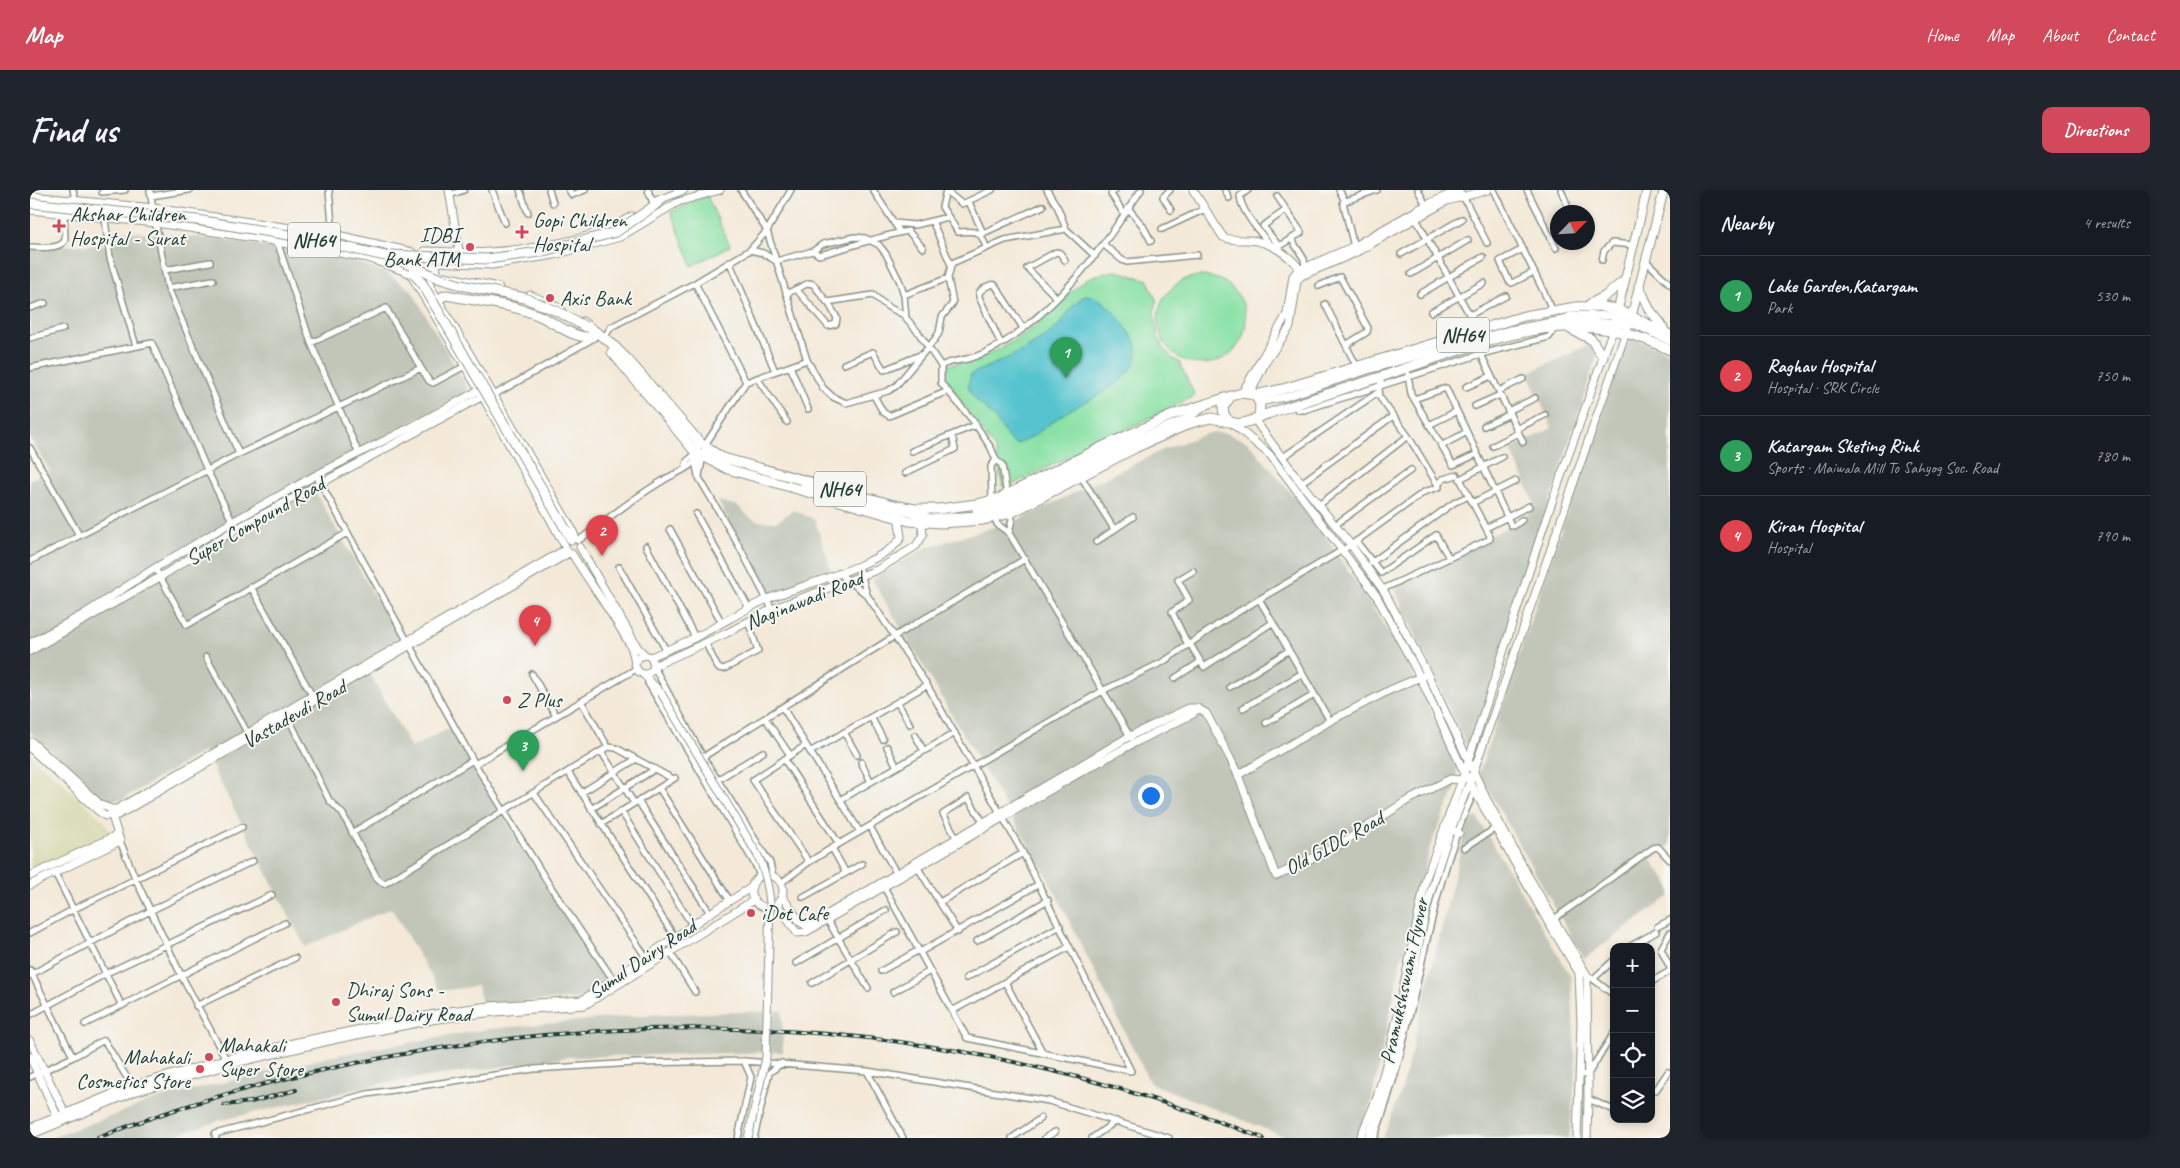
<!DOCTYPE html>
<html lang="en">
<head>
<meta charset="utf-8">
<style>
  :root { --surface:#171b24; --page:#20242c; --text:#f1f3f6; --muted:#9ea1a6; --line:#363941; --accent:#d1495b }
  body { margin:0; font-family:Caveat,sans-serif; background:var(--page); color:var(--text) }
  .controls { position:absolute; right:15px; bottom:15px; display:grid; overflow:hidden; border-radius:10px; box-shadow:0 2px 8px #0003 }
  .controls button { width:45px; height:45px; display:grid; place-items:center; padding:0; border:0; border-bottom:1px solid var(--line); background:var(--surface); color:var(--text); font:25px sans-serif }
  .compass { position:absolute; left:1520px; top:15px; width:45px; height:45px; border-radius:50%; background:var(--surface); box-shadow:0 2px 8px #0003; rotate:65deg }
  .you { position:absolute; left:1120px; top:605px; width:18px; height:18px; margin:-12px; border:4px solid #fff; border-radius:50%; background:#1a73e8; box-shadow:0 0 0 8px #1a73e833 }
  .badge { display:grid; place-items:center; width:32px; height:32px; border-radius:50%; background:var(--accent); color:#fff; font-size:16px; font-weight:700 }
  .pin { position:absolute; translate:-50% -41px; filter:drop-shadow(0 1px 2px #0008) }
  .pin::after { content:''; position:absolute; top:26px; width:18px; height:15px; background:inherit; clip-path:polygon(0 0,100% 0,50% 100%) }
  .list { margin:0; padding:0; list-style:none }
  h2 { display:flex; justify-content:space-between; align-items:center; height:65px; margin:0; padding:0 20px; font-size:21px }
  h2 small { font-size:16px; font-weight:400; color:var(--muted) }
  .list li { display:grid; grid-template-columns:32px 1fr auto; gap:15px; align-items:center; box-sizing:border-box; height:80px; padding:0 20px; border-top:1px solid var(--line) }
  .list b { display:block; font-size:19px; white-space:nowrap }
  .list p { margin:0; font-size:16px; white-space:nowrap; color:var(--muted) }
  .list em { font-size:16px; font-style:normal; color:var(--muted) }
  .icon { flex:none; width:28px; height:28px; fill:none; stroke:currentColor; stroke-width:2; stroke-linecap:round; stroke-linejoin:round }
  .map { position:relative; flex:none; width:1640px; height:948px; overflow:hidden; border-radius:10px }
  header { display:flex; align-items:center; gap:30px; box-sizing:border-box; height:70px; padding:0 25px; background:var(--accent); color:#fff }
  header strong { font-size:24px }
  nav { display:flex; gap:28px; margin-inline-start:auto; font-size:18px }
  .intro { display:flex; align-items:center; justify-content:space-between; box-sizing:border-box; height:120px; padding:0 30px }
  h1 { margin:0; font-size:35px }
  .button { padding:12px 22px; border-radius:10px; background:var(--accent); color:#fff; font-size:18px; font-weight:700 }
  main { display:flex; gap:30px; padding:0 30px }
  aside { flex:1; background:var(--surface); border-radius:10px; box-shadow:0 2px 8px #0003 }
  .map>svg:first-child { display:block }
  .built { fill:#dddebc }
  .industrial { fill:#c2c6b9 }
  .green { fill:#89e1a5; stroke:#548f6c }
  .water { fill:#57c4cf; stroke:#3b8082 }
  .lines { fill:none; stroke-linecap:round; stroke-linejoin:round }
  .street-casing { stroke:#8a9386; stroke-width:8 }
  .secondary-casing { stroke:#8a9386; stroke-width:9 }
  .primary-casing { stroke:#8a9386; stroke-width:10 }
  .highway-casing { stroke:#8a9386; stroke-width:11 }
  .street { stroke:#fff; stroke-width:5 }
  .secondary { stroke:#fff; stroke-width:7 }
  .primary { stroke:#fff; stroke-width:8 }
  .highway { stroke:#fff; stroke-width:9 }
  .rail-casing { stroke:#1f3d34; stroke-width:4 }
  .rail { stroke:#f6f6f2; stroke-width:2; stroke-dasharray:5.5; stroke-linecap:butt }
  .secondary-bridge-casing { stroke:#8a9386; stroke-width:9; stroke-linecap:butt }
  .highway-bridge-casing { stroke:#8a9386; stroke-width:11; stroke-linecap:butt }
  .secondary-bridge { stroke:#fff; stroke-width:7 }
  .highway-bridge { stroke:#fff; stroke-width:9 }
  .poi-dot { fill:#d1495b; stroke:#f6f6f2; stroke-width:2 }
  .labels { text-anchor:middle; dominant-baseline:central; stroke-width:4; stroke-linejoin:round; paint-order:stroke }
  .shield { fill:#f6f6f2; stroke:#60746d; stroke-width:1 }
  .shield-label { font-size:20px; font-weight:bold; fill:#1f3d34 }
  .poi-label { font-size:21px; fill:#1f3d34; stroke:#f6f6f2; text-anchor:start }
  .street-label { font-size:21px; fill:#1f3d34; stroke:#f6f6f2 }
</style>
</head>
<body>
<header>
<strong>Map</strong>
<nav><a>Home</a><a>Map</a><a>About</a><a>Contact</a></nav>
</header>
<div class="intro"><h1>Find us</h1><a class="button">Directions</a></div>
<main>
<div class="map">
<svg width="1640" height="948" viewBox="0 0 1640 948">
  <rect width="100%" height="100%" fill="#f6f6f2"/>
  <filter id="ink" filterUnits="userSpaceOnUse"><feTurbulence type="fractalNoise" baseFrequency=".02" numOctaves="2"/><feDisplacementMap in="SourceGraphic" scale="10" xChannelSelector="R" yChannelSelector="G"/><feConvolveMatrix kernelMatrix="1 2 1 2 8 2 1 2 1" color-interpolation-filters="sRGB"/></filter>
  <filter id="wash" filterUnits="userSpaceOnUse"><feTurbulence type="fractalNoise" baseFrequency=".0096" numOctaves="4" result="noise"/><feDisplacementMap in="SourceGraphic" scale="20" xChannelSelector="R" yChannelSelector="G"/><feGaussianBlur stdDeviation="1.12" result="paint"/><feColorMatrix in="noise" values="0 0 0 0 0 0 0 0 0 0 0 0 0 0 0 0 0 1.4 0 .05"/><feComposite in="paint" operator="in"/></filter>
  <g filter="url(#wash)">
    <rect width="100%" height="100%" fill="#f4e9d8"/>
    <path class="built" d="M0,564L75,632L80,643L0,680Z"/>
    <path class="industrial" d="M78,40L190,49L324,71L360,85L382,101L439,201L277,288L371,452L334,473L381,558L420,538L467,616L577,784V793L555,808L452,814L448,796L410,801L361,718L275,757L174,561L93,609L75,611L0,542V289L20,281L0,248V56L81,55Z
      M1597,145L1640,163V655L1621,669L1640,696V706L1554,769L1449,583Z
      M1572,149L1445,548L1436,555L1364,398L1487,332L1506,317L1481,259L1522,238L1498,183Z
      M1178,243H1196L1218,252L1288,335L1375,467L1427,576L1426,597L1401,654L1372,767L1341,913L1325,948H1258L1120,893L1019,690L842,389L895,358L990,329L1135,259Z
      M688,311L708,316L719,327L728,331L746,332L764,320L785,330L801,380L741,409Z
      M1447,627L1541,787L1546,881L1539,948H1353L1372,899L1438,630Z
      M752,821L753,862L538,867L349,894L188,931L137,948H21L130,908L307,865L459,839L615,825Z"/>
    <path class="green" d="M677,6L700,56L662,76L641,22Z
      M1087,81L1118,90L1127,112L1124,122L1128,147L1134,159L1142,168L1149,172L1165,206L975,298L972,294L965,259L917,192L915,184L917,175C957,170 992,149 1021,122C1047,99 1048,85 1087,81Z
      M1128 130a44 44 0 1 1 88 0a44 44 0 1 1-88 0Z"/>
    <path class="water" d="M1056,105C1078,107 1096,138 1107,155C1107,161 1107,168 1104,174C1092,198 1053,211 1032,225C1016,235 1004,249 986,254C977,250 974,240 968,233C960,220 941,210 938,195L941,184C971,171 1002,159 1027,137C1037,127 1043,112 1056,105Z"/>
  </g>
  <g filter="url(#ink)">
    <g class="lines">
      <g class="street-casing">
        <path id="street" d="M43,0L46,12
          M120,0L123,19
          M299,0L304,57
          M462,0L475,33
          M490,0L498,23
          M519,0L523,13
          M539,0L542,5L555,0
          M618,0L623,13
          M711,0L737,41L777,170L793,198L803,207L816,213L858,201L866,196L905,149L909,143L912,127L923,113L918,88L922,73L975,50L1036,39
          M843,0L870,42
          M916,0L912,17L928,42C946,41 950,39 956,57
          M1017,0L1028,18L1036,39L1065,66
          M1085,0L1081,4L1094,24
          M1140,0L1133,7L1141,20
          M1195,0L1199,8
          M1218,0L1210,6C1211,21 1230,43 1240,54
          M1309,0L1315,11
          M1388,0L1396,15
          M1464,0L1523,121
          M1497,0L1526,58
          M1531,0L1537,14
          M916,1L932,14L962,0
          M72,2L95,0
          M1432,4L1457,53
          M420,5L434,0
          M121,6L159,0
          M1247,6L1271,42V43L1249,56L1233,36L1256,20
          M939,12L953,43
          M1098,18L1113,36L1121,51
          M1385,27L1448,140
          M75,29L80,68L106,156
          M125,30L138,98L209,264
          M864,33L885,35L918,27
          M903,33L921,75
          M1132,39L1175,19
          M951,44L1013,16
          M1262,50L1274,69L1275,77
          M248,54L281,153L329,264
          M1073,54L1092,70L1097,72L1167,65
          M0,57C10,57 30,60 35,50L34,24
          M1324,57L1313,12L1347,0
          M1493,59L1470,71L1479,91L1482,93L1504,82
          M720,60L733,63L746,71L783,61L793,54L824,47L835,48L849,55L856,64L870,92L874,105L876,128L888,142L911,176
          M783,61L789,65C820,57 847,47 878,41L893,58
          M1371,64L1432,29
          M1572,70L1574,61L1582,53L1603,55
          M1616,71L1640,94
          M700,73L745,181
          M135,80L180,72
          M1381,84L1438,50
          M665,93L716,192L675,255
          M1289,96L1310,87L1338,138L1337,142L1316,155
          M138,98L183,90
          M766,99L798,136L806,134L807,128L798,112
          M756,104L779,93L783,94L797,112L843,105L858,117L874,125
          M1390,104L1453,67
          M874,105L918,88
          M1026,107L997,78L1026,62L1030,63L1035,70
          M1295,114L1327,177
          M0,118L15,113
          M1401,122L1454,93
          M1440,125L1476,106
          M0,148L33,139
          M574,148L581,137L665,93L720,60L737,41L761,0
          M281,153L356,118L391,178
          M971,154L949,107V103C952,99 960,93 965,95L993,138
          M1451,164L1493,252
          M814,174L843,162L854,180L890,165
          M760,176L778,219
          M0,178L122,153L177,280L206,339
          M1378,184L1381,204L1423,275L1447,264
          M727,188L757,232
          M716,192L777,170
          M1436,197L1461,186
          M1469,201L1493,189
          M462,206L564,148
          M844,206L853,222L859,226L918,201
          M1384,209L1416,198L1481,335L1484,336L1492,330
          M1263,215L1269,220H1274L1451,164L1519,147L1522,143V138
          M1445,216L1470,205
          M1478,221L1505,208
          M1399,235L1427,221
          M1454,236L1480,224
          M1486,239L1515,225
          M1411,256L1437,242
          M1463,256L1488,243
          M0,258L49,345
          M882,261L946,235
          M670,266L666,276L668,286L709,356L742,419
          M1253,267L1347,203
          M655,278L657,271L667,263
          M875,283L925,259L922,245
          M286,285L445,574L520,696L584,791
          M1050,285L1084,339
          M669,286L673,266
          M1271,293L1363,226
          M1409,294L1413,289L1427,285
          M977,305L972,275L966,270L961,258L944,232L911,193V176C919,171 928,171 937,169C949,166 965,158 976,151C1032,114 1074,56 1111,0
          M962,310L961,276L966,270
          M1442,313L1486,291
          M1289,315L1378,246
          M666,324L719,418
          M965,326L967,334L979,343L1101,548
          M1305,335L1381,280
          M1456,338L1499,316
          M640,339L692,433
          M979,343L982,329L980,320
          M548,351C576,330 603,308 634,290C645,283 658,280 666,270
          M1326,351L1351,383L1406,345L1419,368
          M1066,352L1103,327
          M616,356L665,447
          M0,371L209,264L391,178L399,191L403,193L435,176
          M1341,373L1425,312L1439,306
          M829,376L837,405
          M589,377L636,460
          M125,378L157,435L317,343
          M809,383L837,405L897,495L993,663L1101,881L937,848L854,697
          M221,397L283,507
          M1353,399L1460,349V346L1430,289L1472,267
          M1229,409L1300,531
          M675,452L688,478L694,479L728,461L718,431
          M1160,454L1174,477L1242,433
          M1158,455L1142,422L1159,410L1148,390L1163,381
          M176,467L218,544
          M624,477L673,567L740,673L743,687
          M502,484L526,526
          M1145,488L1170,472
          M618,493L726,676L730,687
          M1200,497L1258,461
          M551,511L578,557
          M867,512L880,534
          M753,518L830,642
          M1213,518L1271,484
          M257,525L299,610L312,623L347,688L354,694L578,557L586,558L643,589
          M841,527L853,549
          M735,528L760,565
          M1236,533L1284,505
          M814,542L827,565
          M885,545L894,561
          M776,555L723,590L779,672
          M857,557L867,577
          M571,561L604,613
          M780,562L897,495
          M673,567L865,446L995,369
          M754,569L809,654
          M831,572L841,592
          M445,574L606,479
          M538,582L650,755
          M687,590L733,562
          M629,598L700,711
          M504,603L616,767
          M551,603L606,569
          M810,610L925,543
          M608,611L680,723
          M561,619L625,579
          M591,621L662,735
          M571,634L645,588
          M840,637L868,686
          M322,643L443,570
          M927,649L913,624L938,608L955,635
          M90,651L106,690L152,787L197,871
          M802,658L816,683
          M1434,658L1466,638
          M888,678L928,742
          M25,683L92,816
          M751,693L779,672L802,658L1074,500L1133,472L1196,429L1321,355L1394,302L1409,297L1378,246L1348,205L1352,186
          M773,707L832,674
          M910,712L993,663
          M1524,729L1623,658L1628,657L1640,670
          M798,731L838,798
          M1627,737L1640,730
          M0,743L44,719L212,637
          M1640,743L1631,759L1640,778
          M947,751L1018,710
          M1599,757L1626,742
          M640,762L665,802
          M890,762L1009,694
          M766,773L856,720
          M0,780L43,867
          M851,781L889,760
          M1554,784L1563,789L1584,805
          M0,785L120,721L223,671
          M936,788L1030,736
          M1563,789L1584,770
          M975,792L1013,863
          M1621,792L1640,781
          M782,793L867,742
          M863,802L900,781
          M166,816L265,768
          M922,821L1039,757
          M0,825L77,783L242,705
          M55,834L255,733
          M837,881L873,948
          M1550,885L1558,884L1584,843
          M0,887L43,867L74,850L102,896
          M1621,899L1626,900L1638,882
          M1558,909L1584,920
          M186,948L185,944L337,904L504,879L605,873L714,871L837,881L1019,911L1139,948
          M708,948L721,887L714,871
          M724,948L739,883L752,873
          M982,948L1011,928
          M1015,948L1025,942
          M1062,948L1086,931
          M1344,948C1388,835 1393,710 1445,600"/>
      </g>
      <g class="secondary-casing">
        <path id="secondary" d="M419,0L429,61
          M1163,0L1193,47C1201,51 1211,50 1220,50C1241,52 1260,65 1272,82
          M0,6L123,18L303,44L382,62
          M626,11L654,0
          M0,20L126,33L244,51L248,54
          M247,52L338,68L379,83
          M394,61C415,61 437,64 459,62C504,59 563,51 602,26
          M403,78L410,72L462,75L524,65L590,47L648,12L690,0
          M378,80L453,207L535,356
          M400,82V96L542,339L546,349
          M1533,130L1603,135
          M1212,203L1257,124L1263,86L1267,81L1324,56L1396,15L1429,0
          M1220,204L1235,173L1260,137L1267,91L1271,86L1325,63L1417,11L1458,0
          M1229,212L1255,207L1338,180L1479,140L1533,130L1541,126L1559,125L1586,126L1600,130L1606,135L1640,151
          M1224,229L1271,293L1321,355L1355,403L1398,485L1456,608L1497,684L1557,785L1558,909L1557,948
          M1203,234L1240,265L1346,405L1390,487L1434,582L1518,732L1549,783L1551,833L1547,948
          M773,297H783L900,328L948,325L980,317L1077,268L1098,254
          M946,321L971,315L1074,263L1158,228L1174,217
          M550,357L608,458L615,465
          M542,364C561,395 584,425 601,457C605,464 603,477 609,482C616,487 622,482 624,476L621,467L615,465L609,467L606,472
          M0,453L54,424L125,378L202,332L286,285L381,237L449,200
          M0,461L130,387L206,339L453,206
          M621,467C636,460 652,454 666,447C690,435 713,420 737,409C766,397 859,373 871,347L868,325
          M624,476L697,443L742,419L847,380L886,356L893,345L891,327
          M613,484L631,503
          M2,552L71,615L81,619H87L536,359
          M0,558L67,620L75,626L88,625L539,363
          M1208,585L1300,531L1360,500L1393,486
          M1420,639L1429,643
          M721 701a16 16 0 1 1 32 0a16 16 0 1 1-32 0Z
          M0,686L87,645
          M0,695L90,651L81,623
          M752,706L770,732L775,735L781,734L1100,546L1159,518H1167L1176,523L1200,568L1208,585L1246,686L1307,656L1375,612L1420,589L1432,590
          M747,714L767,743L776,742L1046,585L1104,553L1163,524L1167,518
          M0,851L37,927
          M0,867L29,930
          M0,938L102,896L196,869L272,851L420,821L460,816L552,810L583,790L680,723L722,697
          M0,945L104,902L214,871L307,849L407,829L465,822L555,815L724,710
          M1330,948L1347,907L1361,857L1396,688L1432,590L1516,329L1583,139
          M1338,948C1368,875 1379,797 1396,721C1407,676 1422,634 1440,592L1596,142"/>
      </g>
      <g class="primary-casing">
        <path id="primary" d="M1583,139L1617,0
          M1596,142L1602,124L1634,0"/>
      </g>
      <g class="highway-casing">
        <path id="highway" d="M620,19L631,10
          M405,76L406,83L409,86L468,98
          M1609,96L1619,119L1631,134L1635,143
          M500,106L530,119
          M408,109L416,105C447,111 483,114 512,127C528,135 543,148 561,147
          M1560,114L1574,107L1594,91
          M552,132L580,152L599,171L671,254
          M1540,139L1561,149L1573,167
          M582,162L667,264L675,265L678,260L676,256L671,254L666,257V261
          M1212,203L1225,205L1230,214L1229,227C1214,235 1194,239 1193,217L1201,206Z
          M1225,205L1253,199L1494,126L1546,117L1567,116L1587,119L1640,145
          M1229,227C1273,211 1318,198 1362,183C1417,165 1492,134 1549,137C1584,138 1609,145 1640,160
          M677,258L693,268L864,315L885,319H909L947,314L970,308L1078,254L1145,224L1201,206
          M673,266L698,279L879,331L912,333L953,330L981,323L1105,258L1161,233L1181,228L1199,232
          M536,340L541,349"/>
      </g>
      <use href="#street" class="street"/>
      <use href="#secondary" class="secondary"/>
      <use href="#primary" class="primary"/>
      <use href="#highway" class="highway"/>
      <g class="rail-casing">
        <path id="rail" d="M194,915L221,912L266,900
          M68,948C151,914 238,891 326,873C552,827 786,825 1010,878C1086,895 1160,920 1233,948"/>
      </g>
      <use href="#rail" class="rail"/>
      <g class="secondary-bridge-casing">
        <path id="secondary-bridge" d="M631,503L727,664C735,679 738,694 740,712L736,867L718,948"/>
      </g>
      <g class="highway-bridge-casing">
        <path id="highway-bridge" d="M0,13L167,30L265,46L364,68L408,88L431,95L495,108L527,121L556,137
          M360,65L457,69L510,62L586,42L620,19
          M383,83L392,93L536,340"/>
      </g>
      <use href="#secondary-bridge" class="secondary-bridge"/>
      <use href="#highway-bridge" class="highway-bridge"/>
    </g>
  </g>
  <g class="poi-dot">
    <path d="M26.5 28.5h5v5h5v5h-5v5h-5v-5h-5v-5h5z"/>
    <path d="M489.5 34.5h5v5h5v5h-5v5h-5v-5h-5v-5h5z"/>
    <circle cx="440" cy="57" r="5"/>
    <circle cx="520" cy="108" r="5"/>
    <circle cx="477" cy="510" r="5"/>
    <circle cx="721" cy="723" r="5"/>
    <circle cx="306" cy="812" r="5"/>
    <circle cx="179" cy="867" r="5"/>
    <circle cx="170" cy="879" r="5"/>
  </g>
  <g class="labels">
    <g class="shield">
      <rect x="258" y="32.5" width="52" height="35" rx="4"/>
      <rect x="1407" y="127.5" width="52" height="35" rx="4"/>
      <rect x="784" y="281.5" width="52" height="35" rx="4"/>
    </g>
    <g class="shield-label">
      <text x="284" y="50">NH64</text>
      <text x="1433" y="145">NH64</text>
      <text x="810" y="299">NH64</text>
    </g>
    <g class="poi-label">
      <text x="40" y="24">Akshar Children<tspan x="40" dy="24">Hospital - Surat</tspan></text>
      <text x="503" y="30">Gopi Children<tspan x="503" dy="24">Hospital</tspan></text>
      <text x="430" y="45" text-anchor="end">IDBI<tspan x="430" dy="24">Bank ATM</tspan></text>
      <text x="530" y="108">Axis Bank</text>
      <text x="487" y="510">Z Plus</text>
      <text x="731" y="723">iDot Cafe</text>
      <text x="316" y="800">Dhiraj Sons -<tspan x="316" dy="24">Sumul Dairy Road</tspan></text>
      <text x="189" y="855">Mahakali<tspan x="189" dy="24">Super Store</tspan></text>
      <text x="160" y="867" text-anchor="end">Mahakali<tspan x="160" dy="24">Cosmetics Store</tspan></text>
    </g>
    <g class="street-label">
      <text transform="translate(225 331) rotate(-30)">Super Compound Road</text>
      <text transform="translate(774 410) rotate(-22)">Naginawadi Road</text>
      <text transform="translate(264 524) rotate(-30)">Vastadevdi Road</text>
      <text transform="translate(1304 653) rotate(-29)">Old GIDC Road</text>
      <text transform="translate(612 769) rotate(-34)">Sumul Dairy Road</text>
      <text transform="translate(1374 791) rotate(-78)">Pramukshswami Flyover</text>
    </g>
  </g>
</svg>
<div class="controls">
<button>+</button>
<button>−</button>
<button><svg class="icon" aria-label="locate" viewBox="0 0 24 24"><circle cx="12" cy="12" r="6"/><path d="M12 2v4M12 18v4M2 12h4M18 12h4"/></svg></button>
<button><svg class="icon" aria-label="layers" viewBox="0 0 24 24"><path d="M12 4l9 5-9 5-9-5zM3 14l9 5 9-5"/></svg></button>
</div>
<svg class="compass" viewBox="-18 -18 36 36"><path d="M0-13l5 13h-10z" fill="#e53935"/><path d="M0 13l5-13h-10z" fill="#9ea1a6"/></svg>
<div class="you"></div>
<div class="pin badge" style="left:1036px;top:188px;background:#2e9e5b">1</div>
<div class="pin badge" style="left:572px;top:366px;background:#e0444e">2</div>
<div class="pin badge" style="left:493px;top:581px;background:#2e9e5b">3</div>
<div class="pin badge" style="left:505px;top:456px;background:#e0444e">4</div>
</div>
<aside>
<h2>Nearby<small>4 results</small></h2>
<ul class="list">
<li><span class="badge" style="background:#2e9e5b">1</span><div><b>Lake Garden,Katargam</b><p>Park</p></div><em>530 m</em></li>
<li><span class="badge" style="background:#e0444e">2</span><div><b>Raghav Hospital</b><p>Hospital · SRK Circle</p></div><em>750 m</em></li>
<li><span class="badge" style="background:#2e9e5b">3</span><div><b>Katargam Sketing Rink</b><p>Sports · Maiwala Mill To Sahyog Soc. Road</p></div><em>780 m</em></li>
<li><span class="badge" style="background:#e0444e">4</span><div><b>Kiran Hospital</b><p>Hospital</p></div><em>790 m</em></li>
</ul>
</aside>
</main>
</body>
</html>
